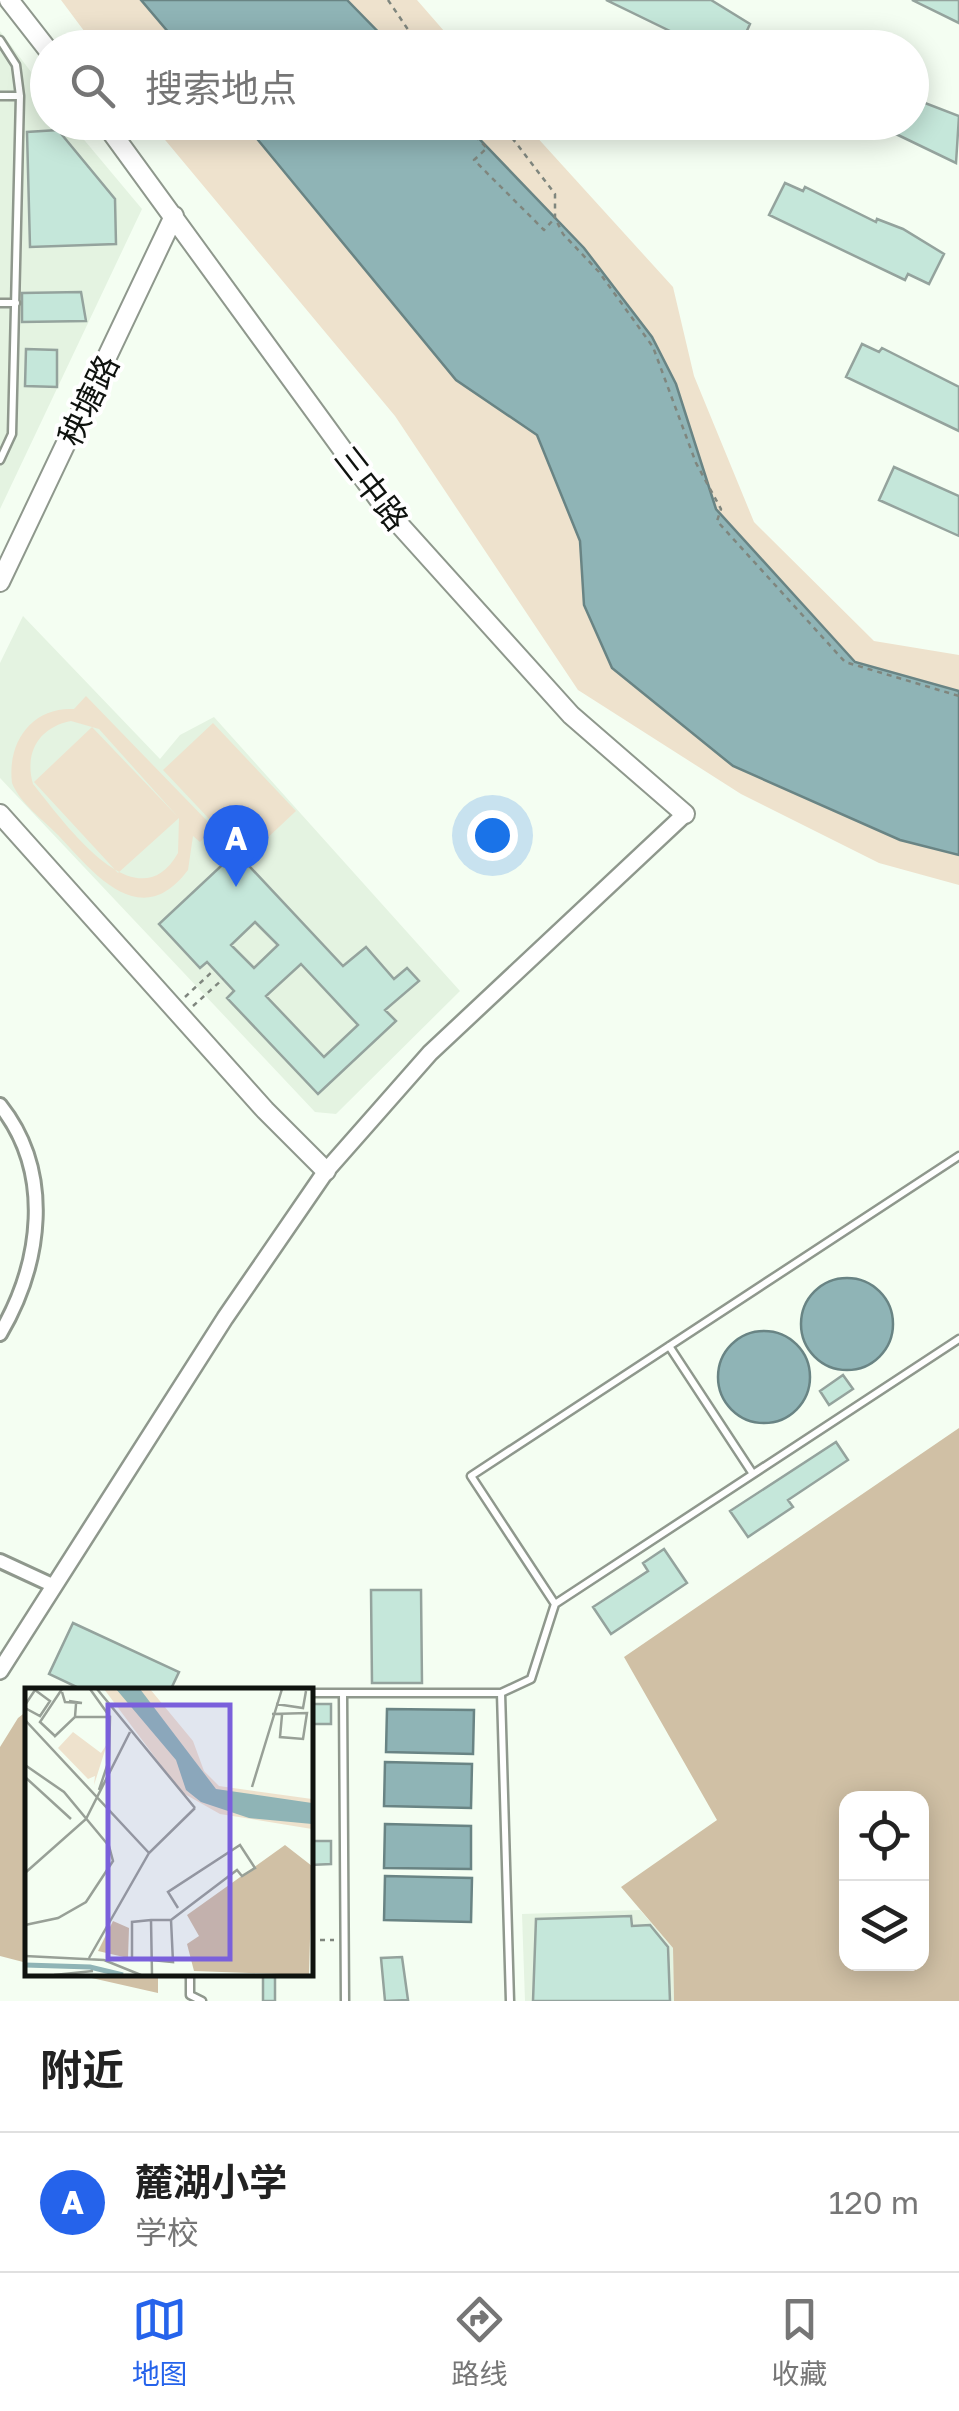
<!DOCTYPE html>
<html lang="zh">
<head>
<meta charset="utf-8">
<style>
  :root { --surface:#fff; --page:#f2f2f2; --text:#222; --muted:#767676; --line:#e0e0e0; --accent:#2563eb }
  body { margin:0; font-family:"Golos Text","Noto Sans SC",sans-serif; background:var(--page); color:var(--text) }
  .controls { position:absolute; right:30px; bottom:30px; display:grid; overflow:hidden; border-radius:20px; box-shadow:0 5px 25px #0003 }
  .controls button { width:90px; height:90px; display:grid; place-items:center; padding:0; border:0; border-bottom:2px solid var(--line); background:var(--surface); color:var(--text); font:50px sans-serif }
  .you { position:absolute; left:492px; top:835px; width:35px; height:35px; margin:-25px; border:8px solid #fff; border-radius:50%; background:#1a73e8; box-shadow:0 0 0 15px #1a73e833 }
  .badge { display:grid; place-items:center; width:65px; height:65px; border-radius:50%; background:var(--accent); color:#fff; font-size:32px; font-weight:700 }
  .pin { position:absolute; translate:-50% -82px; filter:drop-shadow(0 2px 5px #0008) }
  .pin::after { content:''; position:absolute; top:52px; width:35px; height:30px; background:inherit; clip-path:polygon(0 0,100% 0,50% 100%) }
  .list { margin:0; padding:0; list-style:none }
  h2 { display:flex; justify-content:space-between; align-items:center; height:130px; margin:0; padding:0 40px; font-size:42px }
  h2 small { font-size:32px; font-weight:400; color:var(--muted) }
  .list li { display:grid; grid-template-columns:65px 1fr auto; gap:30px; align-items:center; box-sizing:border-box; height:140px; padding:0 40px; border-top:2px solid var(--line) }
  .list b { display:block; font-size:38px; white-space:nowrap }
  .list p { margin:0; font-size:32px; white-space:nowrap; color:var(--muted) }
  .list em { font-size:32px; font-style:normal; color:var(--muted) }
  .icon { flex:none; width:55px; height:55px; fill:none; stroke:currentColor; stroke-width:2; stroke-linecap:round; stroke-linejoin:round }
  .map { position:relative; flex:none; width:959px; height:2001px; overflow:hidden }
  .search { position:absolute; background:var(--surface); box-shadow:0 5px 25px #0003; left:30px; right:30px; top:30px; height:110px; display:flex; align-items:center; gap:25px; box-sizing:border-box; padding:0 35px; border-radius:55px; color:var(--muted); font-size:38px }
  .sheet { height:270px; background:var(--surface) }
  nav { display:flex; justify-content:space-around; align-items:center; box-sizing:border-box; height:140px; border-top:2px solid var(--line); background:var(--surface); font-size:28px; color:var(--muted) }
  nav a { display:grid; justify-items:center; gap:5px }
  nav .on { color:var(--accent) }
  .map>svg:first-child { display:block }
  .built { fill:#e4f3e1 }
  .green { fill:#eee2cd; fill-rule:evenodd }
  .forest { fill:#d0c0a5; fill-rule:evenodd }
  .water { fill:#8fb4b6; stroke:#698484; stroke-width:2.5 }
  .building { fill:#c5e7da; stroke:#94a39d; stroke-width:2.5; fill-rule:evenodd }
  .lines { fill:none; stroke-linecap:round; stroke-linejoin:round }
  .service-casing { stroke:#8f988d; stroke-width:11 }
  .minor-casing { stroke:#8f988d; stroke-width:18 }
  .tertiary-casing { stroke:#8f988d; stroke-width:20 }
  .secondary-casing { stroke:#8f988d; stroke-width:22 }
  .path { stroke:#7f867e; stroke-width:2.5; stroke-dasharray:5 5; stroke-linecap:butt }
  .service { stroke:#fff; stroke-width:6 }
  .minor { stroke:#fff; stroke-width:12 }
  .tertiary { stroke:#fff; stroke-width:15 }
  .secondary { stroke:#fff; stroke-width:18 }
  .labels { text-anchor:middle; dominant-baseline:central; stroke-width:8; stroke-linejoin:round; paint-order:stroke }
  .street-label { font-size:32px; fill:#0f130f; stroke:#fff }
  .inset-river { fill:none; stroke:#8fb4b6; stroke-width:5 }
  .inset-road { fill:none; stroke:#98a097; stroke-width:2.5 }
  .view { fill:#7a60db; fill-opacity:0.15; stroke:#7a60db; stroke-width:5 }
  .inset-edge { fill:none; stroke:#0f130f; stroke-width:5 }
</style>
</head>
<body>
<div class="map">
<svg width="959" height="2001" viewBox="0 0 959 2001">
  <rect width="100%" height="100%" fill="#f4fef2"/>
  <path class="built" d="M0,31L47,93L48,122L70,123L142,209L0,509Z
    M23,616L160,759L180,735L214,717L460,991L336,1114L315,1112L0,778V663Z
    M640,1910L673,1948L674,2001H525L522,1914Z"/>
  <path class="green" d="M61,0H417L458,47H96Z
    M151,123H524L673,287L694,376L754,522L874,641L959,655V885L879,863L741,794L578,690L395,416Z
    M86,696L214,828L200,842L193,836L188,870C140,934 93,872 58,835C43,820 20,803 12,783C7,743 31,707 74,709ZM71,721L99,729L178,817L92,727L34,782L118,873L179,818L178,853C136,927 62,819 33,784C24,753 39,727 71,721Z
    M213,723L296,811L246,858L163,770Z"/>
  <path class="forest" d="M959,1428V2001H674L673,1948L621,1887L717,1820L624,1657ZM846,1798H922V1964H846Z
    M27,1711V1963L0,1956V1747L18,1718Z
    M74,1974H158V1993Z"/>
  <path class="water" d="M141,0H347L393,47H181Z
    M244,123H464L584,248L652,337L676,384L716,509L855,662L959,691V855L900,840L733,766L612,668L584,605L580,541L537,435L456,380Z
    M801 1324a46 46 0 1 1 92 0a46 46 0 1 1-92 0Z
    M718 1377a46 46 0 1 1 92 0a46 46 0 1 1-92 0Z
    M387,1709L474,1710L473,1754L386,1752Z
    M385,1762L472,1764L471,1808L384,1806Z
    M385,1824L471,1826V1869L384,1868Z
    M385,1876L472,1878L471,1922L384,1920Z"/>
  <path class="building" d="M606,0H711L750,24L739,48H705Z
    M912,0H959V23Z
    M912,98L959,116L956,163L871,122H912Z
    M58,130L115,199L116,244L30,247L27,132Z
    M785,183L803,191L805,187L876,222L877,219L903,229L944,254L929,284L908,274L905,280L769,215Z
    M81,292L86,321L22,322V293Z
    M862,344L879,352L882,348L959,387V431L846,377Z
    M26,349L57,350V387L25,386Z
    M894,467L959,496V536L879,500Z
    M236,852L343,966L366,947L394,979L407,968L419,981L385,1010L396,1021L318,1094L227,998L234,991L207,962L200,968L159,924ZM255,922L278,945L254,968L231,945ZM301,964L358,1025L324,1057L266,996Z
    M843,1375L853,1389L829,1405L820,1391Z
    M836,1442L848,1460L788,1500L793,1507L748,1537L730,1511Z
    M664,1549L687,1583L611,1634L593,1607L648,1571L643,1563Z
    M371,1590H421L422,1683H372Z
    M73,1623L179,1672L170,1691H85L49,1674Z
    M310,1704H331V1724H310Z
    M310,1841H331V1864L310,1865Z
    M631,1916L632,1926L650,1925L668,1947L670,2001H533L536,1919Z
    M402,1957L408,2000L385,2001L381,1958Z
    M263,1974H275V2001H263Z"/>
  <g class="lines">
    <g class="service-casing">
      <path id="service" d="M0,40L16,65L20,96
        M0,96H20L12,434L0,460
        M0,303H16
        M669,1346L753,1474
        M555,1604L471,1476L959,1156
        M310,1693H501L510,2001
        M501,1693L531,1679L555,1604L959,1339
        M343,1694L345,2001
        M190,1974V1995L202,2001"/>
    </g>
    <g class="minor-casing">
      <path id="minor" d="M0,1105C54,1173 41,1264 0,1334
        M0,1561L52,1585"/>
    </g>
    <g class="tertiary-casing">
      <path id="tertiary" d="M0,1671L225,1318L326,1171L430,1053L685,814"/>
    </g>
    <g class="secondary-casing">
      <path id="secondary" d="M9,0L48,50
        M104,122L388,512L571,715L685,814
        M0,582L174,216
        M0,814L265,1110L326,1171"/>
    </g>
    <path class="path" d="M388,0L411,34L414,48
      M461,122L487,148L474,160L544,230L555,218
      M500,122L555,194V218L563,234L599,272L653,347L696,463L721,509L717,521L845,662L959,696
      M185,997L214,970
      M193,1006L223,979
      M310,1940H334"/>
    <use href="#service" class="service"/>
    <use href="#minor" class="minor"/>
    <use href="#tertiary" class="tertiary"/>
    <use href="#secondary" class="secondary"/>
  </g>
  <g class="labels">
    <g class="street-label">
      <text transform="translate(88 400) rotate(-64)">秧塘路</text>
      <text transform="translate(372 488) rotate(52)">三中路</text>
    </g>
  </g>
  <g transform="translate(25 1688)">
    <rect width="288" height="288" fill="#f4fef2"/>
    <path d="M79,1H125L168,53L179,83L194,98L287,111V141L195,126L156,104ZM48,44L76,65L82,56L69,97L70,88L63,91L33,60Z" fill="#eee2cd"/>
    <path d="M260,157L287,178L284,287L169,283L162,256L174,248L162,227ZM88,233L104,240L103,270L73,263Z" fill="#d0c0a5"/>
    <path d="M91,1H115L191,101L287,115V136L224,130L176,114L161,102L151,72Z" fill="#8fb4b6"/>
    <path class="inset-river" d="M0,277L65,279L98,287"/>
    <path class="inset-road" d="M65,1L85,29M72,1L170,120M37,4L40,14L57,15L44,13M251,16L278,20L281,3M0,17L10,2L25,13L15,28L0,20M247,26L282,25L278,51L255,49L257,27M50,29H85L84,72L74,102M0,32L124,165M30,48L15,34L37,1M29,49L50,29L51,16M0,77L39,104L84,158L88,173L61,214L33,230L0,237M0,89L46,131M227,99L257,1M0,185L61,131L105,44M126,232H146L148,274L107,270V234ZM126,232L127,287M146,232L212,182L217,188L230,180L215,157L143,204L153,220M0,268L79,272L116,287M64,270L124,165L170,120M29,287L68,283"/>
    <path class="view" d="M83,17H205V271H83Z"/>
    <rect width="288" height="288" class="inset-edge"/>
  </g>
</svg>
<div class="controls">
<button><svg class="icon" aria-label="locate" viewBox="0 0 24 24"><circle cx="12" cy="12" r="6"/><path d="M12 2v4M12 18v4M2 12h4M18 12h4"/></svg></button>
<button><svg class="icon" aria-label="layers" viewBox="0 0 24 24"><path d="M12 4l9 5-9 5-9-5zM3 14l9 5 9-5"/></svg></button>
</div>
<div class="you"></div>
<div class="pin badge" style="left:236px;top:887px">A</div>
<div class="search"><svg class="icon" aria-label="search" viewBox="0 0 24 24"><circle cx="10" cy="10" r="6"/><path d="M15 15l6 6"/></svg>搜索地点</div>
</div>
<section class="sheet">
<h2>附近<small></small></h2>
<ul class="list">
<li><span class="badge">A</span><div><b>麓湖小学</b><p>学校</p></div><em>120 m</em></li>
</ul>
</section>
<nav>
<a class="on"><svg class="icon" aria-label="map" viewBox="0 0 24 24"><path d="M3 6l6-2 6 2 6-2v14l-6 2-6-2-6 2zM9 4v14M15 6v14"/></svg>地图</a>
<a><svg class="icon" aria-label="directions" viewBox="0 0 24 24"><path d="M12 3l9 9-9 9-9-9zM9 14v-3h6M13 9l2 2-2 2"/></svg>路线</a>
<a><svg class="icon" aria-label="saved" viewBox="0 0 24 24"><path d="M7 4h10v16l-5-4-5 4z"/></svg>收藏</a>
</nav>
</body>
</html>
